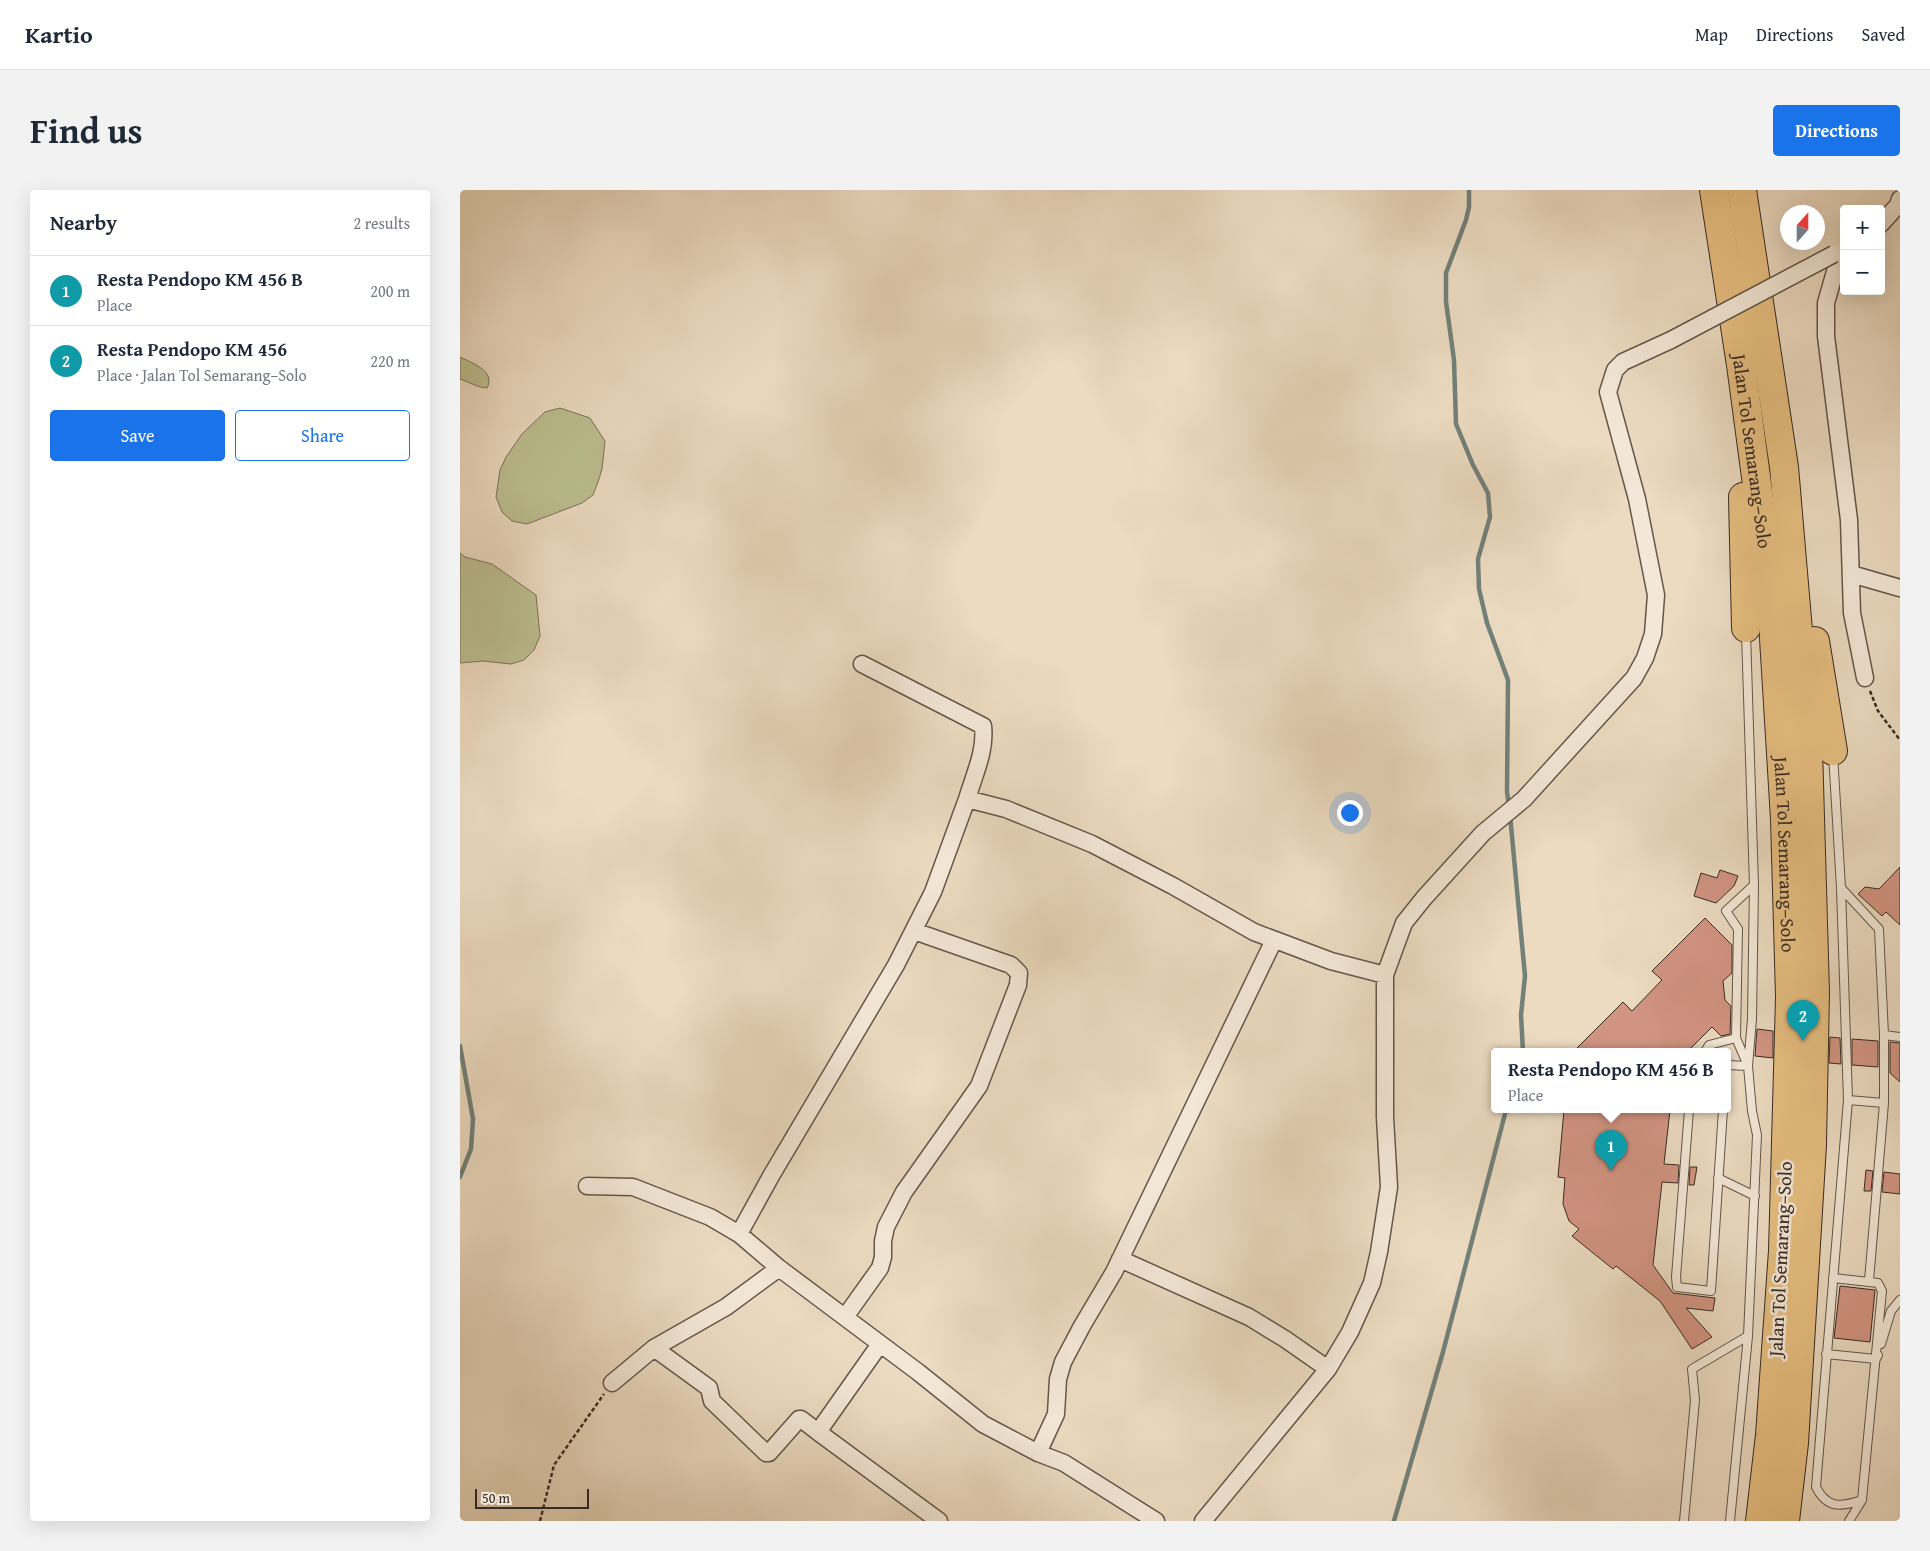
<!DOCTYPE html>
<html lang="en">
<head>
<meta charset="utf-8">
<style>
  :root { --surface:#fff; --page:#f2f2f3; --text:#1f2937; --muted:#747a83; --line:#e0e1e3; --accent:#1a73e8 }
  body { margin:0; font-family:"Gentium Book Plus",serif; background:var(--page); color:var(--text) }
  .controls { position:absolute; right:15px; top:15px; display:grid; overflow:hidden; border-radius:5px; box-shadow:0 5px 20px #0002 }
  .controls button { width:45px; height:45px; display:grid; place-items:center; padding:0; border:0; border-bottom:1px solid var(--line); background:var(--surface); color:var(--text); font:25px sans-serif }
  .compass { position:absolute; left:1320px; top:15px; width:45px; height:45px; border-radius:50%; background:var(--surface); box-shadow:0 5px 20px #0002; rotate:21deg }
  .scale { position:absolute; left:15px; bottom:12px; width:114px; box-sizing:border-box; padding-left:5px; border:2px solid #372b25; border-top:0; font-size:14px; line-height:18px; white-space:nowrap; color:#372b25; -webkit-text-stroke:4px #f3e8d7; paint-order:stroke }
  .you { position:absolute; left:889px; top:622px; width:18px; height:18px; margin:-12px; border:4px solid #fff; border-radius:50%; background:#1a73e8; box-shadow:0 0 0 8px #1a73e833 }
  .badge { display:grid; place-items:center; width:32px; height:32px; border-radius:50%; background:var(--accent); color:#fff; font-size:16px; font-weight:700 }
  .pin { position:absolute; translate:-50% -41px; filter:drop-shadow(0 1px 2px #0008) }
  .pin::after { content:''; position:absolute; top:26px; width:18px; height:15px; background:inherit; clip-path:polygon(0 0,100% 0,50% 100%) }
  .popup { position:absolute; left:1031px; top:858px; width:240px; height:65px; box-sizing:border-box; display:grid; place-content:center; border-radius:5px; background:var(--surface); filter:drop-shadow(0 1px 4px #0005); font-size:16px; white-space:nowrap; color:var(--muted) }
  .popup b { font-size:19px; color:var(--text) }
  .popup::after { content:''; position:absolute; left:50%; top:100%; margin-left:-10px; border:10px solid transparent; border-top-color:var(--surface) }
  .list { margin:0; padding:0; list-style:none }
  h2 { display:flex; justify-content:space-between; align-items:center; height:65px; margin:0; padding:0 20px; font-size:21px }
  h2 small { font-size:16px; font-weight:400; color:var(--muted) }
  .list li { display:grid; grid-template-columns:32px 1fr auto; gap:15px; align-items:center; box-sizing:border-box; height:70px; padding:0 20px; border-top:1px solid var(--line) }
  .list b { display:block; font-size:19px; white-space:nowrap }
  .list p { margin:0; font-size:16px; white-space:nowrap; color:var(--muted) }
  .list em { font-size:16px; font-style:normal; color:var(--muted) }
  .actions { display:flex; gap:10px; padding:15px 20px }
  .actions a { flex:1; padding:11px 0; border:1px solid var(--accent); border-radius:5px; text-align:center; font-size:18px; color:var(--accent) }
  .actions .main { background:var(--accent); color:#fff }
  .map { position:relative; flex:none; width:1440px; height:1331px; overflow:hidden; border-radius:5px }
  header { display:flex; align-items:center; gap:30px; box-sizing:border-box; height:70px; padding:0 25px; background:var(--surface); border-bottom:1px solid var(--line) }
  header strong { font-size:24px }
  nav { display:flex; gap:28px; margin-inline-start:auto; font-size:18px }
  .intro { display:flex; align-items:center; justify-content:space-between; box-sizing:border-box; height:120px; padding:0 30px }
  h1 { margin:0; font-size:35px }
  .button { padding:12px 22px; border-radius:5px; background:var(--accent); color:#fff; font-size:18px; font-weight:700 }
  main { display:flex; gap:30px; padding:0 30px }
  aside { flex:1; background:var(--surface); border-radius:5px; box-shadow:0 5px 20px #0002 }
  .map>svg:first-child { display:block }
  .green { fill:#bcbf90; stroke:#7a755a }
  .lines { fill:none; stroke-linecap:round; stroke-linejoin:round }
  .stream { stroke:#72817a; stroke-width:4.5 }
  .building { fill:#d29482; stroke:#372b25 }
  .lane-casing { stroke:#64574c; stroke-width:10 }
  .street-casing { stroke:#64574c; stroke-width:19 }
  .highway-casing { stroke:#372b25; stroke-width:30 }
  .path { stroke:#372b25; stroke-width:2.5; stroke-dasharray:4 2.5; stroke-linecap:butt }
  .lane { stroke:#f3e8d7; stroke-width:8 }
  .street { stroke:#f3e8d7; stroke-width:16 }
  .highway { stroke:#e6be80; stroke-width:28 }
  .street-bridge-casing { stroke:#64574c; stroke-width:19; stroke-linecap:butt }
  .street-bridge { stroke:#f3e8d7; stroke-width:16 }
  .labels { text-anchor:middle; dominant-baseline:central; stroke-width:5; stroke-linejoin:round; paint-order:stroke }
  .street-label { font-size:19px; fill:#372b25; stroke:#f3e8d7 }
</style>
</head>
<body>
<header>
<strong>Kartio</strong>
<nav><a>Map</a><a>Directions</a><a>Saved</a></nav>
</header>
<div class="intro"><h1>Find us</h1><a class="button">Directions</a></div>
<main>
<aside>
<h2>Nearby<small>2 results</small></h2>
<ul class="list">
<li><span class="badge" style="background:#0f9aa8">1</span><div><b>Resta Pendopo KM 456 B</b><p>Place</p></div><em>200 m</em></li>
<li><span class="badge" style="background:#0f9aa8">2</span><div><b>Resta Pendopo KM 456</b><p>Place · Jalan Tol Semarang–Solo</p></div><em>220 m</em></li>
</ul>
<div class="actions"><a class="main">Save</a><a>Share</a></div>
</aside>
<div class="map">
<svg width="1440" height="1331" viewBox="0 0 1440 1331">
  <rect width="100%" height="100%" fill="#ecdbc1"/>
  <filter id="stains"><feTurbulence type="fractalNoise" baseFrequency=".004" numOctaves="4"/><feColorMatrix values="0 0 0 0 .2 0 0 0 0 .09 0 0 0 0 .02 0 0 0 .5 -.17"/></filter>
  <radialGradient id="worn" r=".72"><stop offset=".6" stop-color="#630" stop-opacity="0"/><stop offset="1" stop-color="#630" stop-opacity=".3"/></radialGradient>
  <path class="green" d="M0,167C12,173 36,181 27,198L20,197L0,189Z
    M100,218L130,228L145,251L142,279L138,292L133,305L122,313L67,334L52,331L42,322L36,307L40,280L46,267L62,244L85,222Z
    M0,363L5,367L32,374L76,405L80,446L74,460L64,470L51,474L23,471L0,473Z"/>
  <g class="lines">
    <path class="stream" d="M1009,0V17L1006,30L986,83V112L994,170L996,234L1013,275L1028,303L1030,327L1018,369L1019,399L1027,433L1048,490L1047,602L1049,617
      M1050,625L1065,786L1061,825L1063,862
      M0,856L13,929L11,959L0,987
      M934,1331L983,1162L1046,920"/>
  </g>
  <path class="building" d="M1440,677V735L1426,722L1422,726L1398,704L1405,697L1419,699Z
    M1260,680L1278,686L1274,696L1256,713L1234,706L1241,683L1257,688Z
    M1245,728L1272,755V783L1263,791L1265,810L1271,816L1270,844L1261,846L1252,837L1227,862H1113L1163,812L1172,821L1202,790L1192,781Z
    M1297,839L1313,841V868L1295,866Z
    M1370,847L1380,848L1381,874L1369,873Z
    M1392,849L1418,851V877L1392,875Z
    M1430,852L1440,853V892L1430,883Z
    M1104,920H1210L1204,974L1219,975L1218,993L1202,992L1193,1075L1213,1103L1255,1108L1253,1121L1226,1118L1252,1147L1232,1159L1200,1111L1156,1076L1153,1079L1112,1046L1119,1039L1109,1031L1103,1014L1105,988L1098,987Z
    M1230,977H1237L1234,995H1229Z
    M1406,980L1413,981L1411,1001H1404Z
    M1424,982L1440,984V1004L1422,1002Z
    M1380,1096L1415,1100L1410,1152L1374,1148Z"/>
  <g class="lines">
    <g class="lane-casing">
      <path id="lane" d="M1373,564L1381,698L1388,910L1356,1297C1367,1319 1381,1317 1402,1310L1422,1101L1418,1093L1373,1088
        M1381,698L1419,739L1424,845L1440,847
        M1245,862L1249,855L1276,848
        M1267,875L1288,876L1276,848L1278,739L1266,721L1294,695
        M1388,910L1424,913L1409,1091
        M1424,913V845
        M1229,920L1216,1087L1217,1097L1251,1101L1263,920
        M1258,988L1295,1006
        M1421,1154L1431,1121L1440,1110
        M1366,1164L1416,1169L1418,1165
        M1224,1331L1235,1210L1232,1179L1288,1146
        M1270,1331L1288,1146L1297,945L1292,921L1288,876L1292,829L1294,695L1286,443
        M1389,1331L1402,1310"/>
    </g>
    <g class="street-casing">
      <path id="street" d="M1421,34L1438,15L1440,9
        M1384,67L1376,78L1366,113V146L1389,330L1392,423L1405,488
        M1391,384L1440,398
        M402,474L523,536C526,561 514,585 507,609
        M127,996L173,997L250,1027L279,1044L319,1078L458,1182L523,1234L578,1263L604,1273L696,1331
        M279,1044L311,986L436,775L473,702L507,609L546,619L632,654L713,696L794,742L871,771L925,785
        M660,1069L789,1127L825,1149L868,1179
        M385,1127L420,1078L423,1067V1051L426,1037L444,1002L519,896L558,795L559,783L551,775L454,741
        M194,1158L249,1198L252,1211L306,1263H309L339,1229H341L358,1242L420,1154
        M152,1193L194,1158L266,1117L319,1078
        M358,1242L479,1331
        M578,1263L596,1224L598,1189L603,1172L622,1136L654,1082L814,750
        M743,1331L868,1179L890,1142L912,1093L919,1062L929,997L925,927V785L944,733L964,708L1023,643L1064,609L1174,488L1185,468L1193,444L1196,405L1177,309L1148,202L1155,180L1163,172L1211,150"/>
    </g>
    <g class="highway-casing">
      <g id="highway">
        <path id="s1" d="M1254,0L1281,175L1311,399L1325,629L1330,807L1323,1061L1310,1245L1300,1331"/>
        <path d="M1282,0L1324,277L1348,558L1355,802L1352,955L1334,1253L1325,1331"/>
        <path d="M1283,307L1286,438"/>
        <path d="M1355,451L1373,561"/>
      </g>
    </g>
    <path class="path" d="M1410,501L1418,521L1440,550
      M80,1331L94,1275L144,1204"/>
    <use href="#lane" class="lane"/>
    <use href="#street" class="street"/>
    <use href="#highway" class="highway"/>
    <g class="street-bridge-casing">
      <path id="street-bridge" d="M1211,150L1374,64"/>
    </g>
    <use href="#street-bridge" class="street-bridge"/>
  </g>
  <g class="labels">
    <g class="street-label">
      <text stroke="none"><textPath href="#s1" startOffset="264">Jalan Tol Semarang–Solo</textPath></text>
      <text stroke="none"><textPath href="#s1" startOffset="669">Jalan Tol Semarang–Solo</textPath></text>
      <text transform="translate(1320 1069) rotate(-87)">Jalan Tol Semarang–Solo</text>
    </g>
  </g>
  <rect width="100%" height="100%" filter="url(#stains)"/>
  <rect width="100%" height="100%" fill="url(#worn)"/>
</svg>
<div class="controls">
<button>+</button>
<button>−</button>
</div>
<svg class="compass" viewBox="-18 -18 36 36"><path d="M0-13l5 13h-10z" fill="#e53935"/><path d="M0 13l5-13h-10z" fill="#747a83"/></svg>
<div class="scale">50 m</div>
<div class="you"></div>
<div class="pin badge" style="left:1151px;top:981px;background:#0f9aa8">1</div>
<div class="popup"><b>Resta Pendopo KM 456 B</b>Place</div>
<div class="pin badge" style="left:1343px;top:851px;background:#0f9aa8">2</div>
</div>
</main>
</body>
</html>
